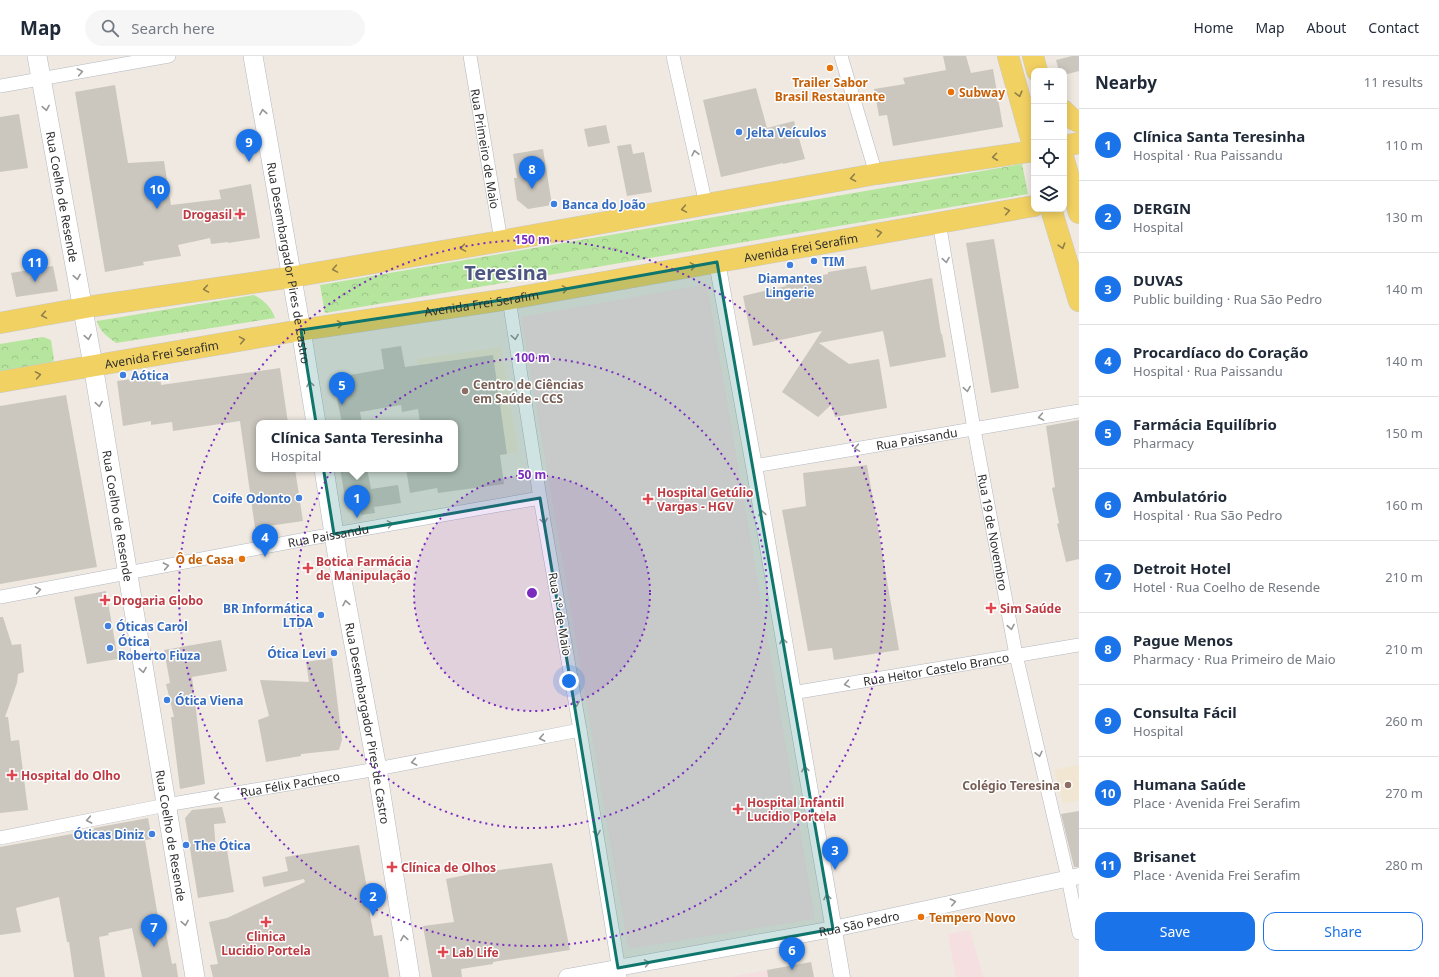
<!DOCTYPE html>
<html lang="en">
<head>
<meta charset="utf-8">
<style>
  :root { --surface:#fff; --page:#f6f6f7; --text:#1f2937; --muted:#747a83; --line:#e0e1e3; --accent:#1a73e8 }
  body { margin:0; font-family:"Noto Sans",sans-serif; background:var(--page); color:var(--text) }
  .controls { position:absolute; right:12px; top:12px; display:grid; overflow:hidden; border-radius:8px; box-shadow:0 2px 10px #0003 }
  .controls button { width:36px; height:36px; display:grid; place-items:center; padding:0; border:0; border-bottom:1px solid var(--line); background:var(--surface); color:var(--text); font:20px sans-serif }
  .you { position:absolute; left:569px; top:625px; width:14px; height:14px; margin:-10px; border:3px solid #fff; border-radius:50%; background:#1a73e8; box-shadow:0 0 0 6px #1a73e833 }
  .badge { display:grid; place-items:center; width:26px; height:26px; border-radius:50%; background:var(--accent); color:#fff; font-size:13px; font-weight:700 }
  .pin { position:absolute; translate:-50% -33px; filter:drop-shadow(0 1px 2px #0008) }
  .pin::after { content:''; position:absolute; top:21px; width:14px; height:12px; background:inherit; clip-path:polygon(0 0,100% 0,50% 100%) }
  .popup { position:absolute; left:256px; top:364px; width:202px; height:52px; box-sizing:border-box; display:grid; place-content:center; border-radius:8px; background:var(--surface); filter:drop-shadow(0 1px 3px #0005); font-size:13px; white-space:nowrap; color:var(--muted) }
  .popup b { font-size:15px; color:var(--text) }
  .popup::after { content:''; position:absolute; left:50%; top:100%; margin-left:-8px; border:8px solid transparent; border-top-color:var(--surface) }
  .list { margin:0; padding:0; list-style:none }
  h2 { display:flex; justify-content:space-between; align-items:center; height:52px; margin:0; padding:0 16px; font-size:17px }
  h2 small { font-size:13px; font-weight:400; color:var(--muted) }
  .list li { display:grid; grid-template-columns:26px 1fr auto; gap:12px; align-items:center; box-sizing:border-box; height:72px; padding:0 16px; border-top:1px solid var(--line) }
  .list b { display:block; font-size:15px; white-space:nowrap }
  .list p { margin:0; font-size:13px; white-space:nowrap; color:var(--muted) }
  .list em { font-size:13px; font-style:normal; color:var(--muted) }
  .actions { display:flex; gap:8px; padding:12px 16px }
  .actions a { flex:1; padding:9px 0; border:1px solid var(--accent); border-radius:12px; text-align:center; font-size:14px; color:var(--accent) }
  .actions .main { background:var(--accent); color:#fff }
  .icon { flex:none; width:22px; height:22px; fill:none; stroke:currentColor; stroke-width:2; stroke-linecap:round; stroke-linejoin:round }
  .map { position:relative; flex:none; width:1079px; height:921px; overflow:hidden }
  header { display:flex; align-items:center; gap:24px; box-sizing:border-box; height:56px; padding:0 20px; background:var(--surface); border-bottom:1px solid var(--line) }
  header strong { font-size:19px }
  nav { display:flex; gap:22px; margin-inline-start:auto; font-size:14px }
  .search { width:280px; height:36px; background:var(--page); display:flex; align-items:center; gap:10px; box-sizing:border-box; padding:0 14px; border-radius:22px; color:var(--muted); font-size:15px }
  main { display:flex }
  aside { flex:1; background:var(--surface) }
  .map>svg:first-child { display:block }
  .education { fill:#f0e6d1 }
  .medical { fill:#f5dfe0 }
  .park { fill:url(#park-crowns) }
  .building { fill:#cbc7bf }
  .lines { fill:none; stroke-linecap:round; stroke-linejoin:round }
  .minor-casing { stroke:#b4b7c1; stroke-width:14 }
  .tertiary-casing { stroke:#b4b7c1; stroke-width:17 }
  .secondary-casing { stroke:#b4b7c1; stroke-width:20 }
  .primary-casing { stroke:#c9c9c9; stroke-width:22 }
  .minor { stroke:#fff; stroke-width:13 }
  .tertiary { stroke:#fff; stroke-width:16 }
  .secondary { stroke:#fff; stroke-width:19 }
  .primary { stroke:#f2d163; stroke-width:21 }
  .oneway { stroke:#969696 }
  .oneway2 { stroke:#908048 }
  .marked { fill:#0f766e; fill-opacity:0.2; stroke:#0f766e; stroke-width:3; stroke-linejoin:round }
  .ring { fill:none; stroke:#7b2cbf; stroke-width:2; stroke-dasharray:2 4 }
  .food-dot { fill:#e8710a; stroke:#fff; stroke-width:1.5 }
  .shop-dot { fill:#3f7fe0; stroke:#fff; stroke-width:1.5 }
  .health-dot { fill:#e0444e; stroke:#fff; stroke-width:1.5 }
  .education-dot { fill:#8d6e63; stroke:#fff; stroke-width:1.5 }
  .labels { text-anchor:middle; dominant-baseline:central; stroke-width:3; stroke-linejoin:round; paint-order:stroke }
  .food-label { font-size:12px; font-weight:bold; fill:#c56008; stroke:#fff; text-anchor:start }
  .shop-label { font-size:12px; font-weight:bold; fill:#366cbe; stroke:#fff; text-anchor:start }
  .street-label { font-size:12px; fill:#2e2e2e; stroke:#fff }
  .health-label { font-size:12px; font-weight:bold; fill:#be3a42; stroke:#fff; text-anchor:start }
  .education-label { font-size:12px; font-weight:bold; fill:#785e54; stroke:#fff; text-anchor:start }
  .town-label { font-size:20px; font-weight:bold; fill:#4d5680; stroke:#fff }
  .centre { fill:#7b2cbf; stroke:#fff; stroke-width:2 }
  .ring-label { font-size:12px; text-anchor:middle; font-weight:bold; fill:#7b2cbf; stroke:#fff; stroke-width:3; stroke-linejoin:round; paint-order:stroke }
</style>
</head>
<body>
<header>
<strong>Map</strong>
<div class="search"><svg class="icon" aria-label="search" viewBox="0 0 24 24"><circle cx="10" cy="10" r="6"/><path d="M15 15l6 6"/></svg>Search here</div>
<nav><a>Home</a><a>Map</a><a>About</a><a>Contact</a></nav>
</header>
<main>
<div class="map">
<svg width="1079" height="921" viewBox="0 0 1079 921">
  <defs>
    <pattern id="park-crowns" width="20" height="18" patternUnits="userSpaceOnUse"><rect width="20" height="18" fill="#b6e59e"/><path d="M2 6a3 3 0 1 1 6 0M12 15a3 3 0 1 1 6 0" fill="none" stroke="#9dc588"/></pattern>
  </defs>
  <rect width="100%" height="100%" fill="#efe9e1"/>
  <path class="education" d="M501,291L518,396L455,406V367H427L417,303Z
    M1079,709V744L1063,747L1054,714Z"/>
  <path class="medical" d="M707,228L775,625L815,863L628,893L521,261Z
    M970,874L983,921H956L948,878Z
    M811,906L814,921H731Z"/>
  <path class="park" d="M1022,108L1028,138L325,257L320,229Z
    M254,239C265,245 271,251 275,262L116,287C108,281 100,276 97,265Z
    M43,281L51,284L54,304L50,308L0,317V288Z"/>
  <path class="building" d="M943,0H966L971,17L993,13L1003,71L893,90L887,59L879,60L874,33L905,28L903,22L946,14Z
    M1072,0H1079V15L1064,19V15H1059L1056,4Z
    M115,29L128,107L164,105L171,149L221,143L219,134L251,128L260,182L228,187V186L211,188L210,182L178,189L181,200L143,206L144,209L105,216L75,36Z
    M756,32L767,72L794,65L805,103L783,108V107L721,121L703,44Z
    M19,58L28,112L0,116V61Z
    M606,69L610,87L588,91L584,73Z
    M631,88L633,98L644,96L652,136L627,140L617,90Z
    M543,93L552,149L528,153L517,144L514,122H517L513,98Z
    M994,183L1019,332L991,337L966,187Z
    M53,210L58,235L16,241L11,217Z
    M866,210L871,234L932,222L941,278H942L946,301L890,311L883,275L819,287L849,308L879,303L887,352L835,361L831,349L818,361L782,336L822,275L753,290L743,240L786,230L785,226L828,218V216Z
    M401,290L405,311L493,299L507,398L500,399L504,428L438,437L437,432L410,437L406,413H455V367H420L418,353L402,356L401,349L360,356L362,367H342L333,322L384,313L381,293Z
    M280,312L288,367H259V413H295L303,465L255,472L240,365L173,375L172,366L151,369V365L123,370L117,325L160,319L161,329Z
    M66,339L97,511L0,528V350Z
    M1079,364V503L1066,506L1057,468L1059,467L1052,432L1055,431L1046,370Z
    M867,409L899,594L834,604L832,592L808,595L782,454L806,450L803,417Z
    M340,413H367L371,433L398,429L401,447L374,451L375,457L361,459L358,445L346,447Z
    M106,535L118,603L87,608L74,541Z
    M0,561H3L12,589L21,588L24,616L18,618L17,627L5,661H8L11,685L19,684L28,754L0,757Z
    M221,584L227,615L192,621L205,728L180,733L171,661H174L166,628L170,627L164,594Z
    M332,602L342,684L339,694L301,698V700L266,706L258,664L269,660L260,624L309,626L306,606Z
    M222,751L226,767L214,768L216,796L227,794L234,836L198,842L185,762L192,754Z
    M1079,755V811H1074L1061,758Z
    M148,762L152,783L145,784L160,873L165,872L172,908L176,907L178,921H142L132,872L108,877L109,879L99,881L105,921H74L69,886H67L59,841L16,852L21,876L0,879V791L94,774V772Z
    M359,789L369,843H367L374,880L382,879L389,921H213L210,909L218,908L209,866L227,862L305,826L304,823L264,831L262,821L288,815L285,801Z
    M552,807L570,894L493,906V908L461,913L462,921H432L423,870L454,866L446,823L476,817Z
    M811,906L814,921H768L767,914Z"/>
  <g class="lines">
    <g class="minor-casing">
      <g id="minor">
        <path id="s1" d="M470,0L501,185"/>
        <path d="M673,0L706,149"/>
        <path d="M841,0L876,118"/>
        <path d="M0,30L169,0"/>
        <path id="s2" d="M939,166L974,373L1016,599L1068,822L1079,877"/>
        <path d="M509,243L540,442L580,674L620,921"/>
        <path id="s3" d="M754,410L1079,355"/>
        <path id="s4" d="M0,541L312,482L540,442"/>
        <path id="s5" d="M792,637L1079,589"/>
        <path id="s6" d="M0,782L166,749L377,713L580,674"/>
      </g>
    </g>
    <g class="tertiary-casing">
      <g id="tertiary">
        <path d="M717,206L754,410L842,921"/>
        <path id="s7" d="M567,921L833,873L1079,820"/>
      </g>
    </g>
    <g class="secondary-casing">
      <g id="secondary">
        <path id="s8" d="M37,0L93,309L195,921"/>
        <path id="s9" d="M253,0L301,274L316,367"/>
        <path id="s10" d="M324,413L337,497L377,713L410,921"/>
      </g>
    </g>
    <g class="primary-casing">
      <g id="primary">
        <path d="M1008,0L1034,93"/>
        <path d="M1033,0L1037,15"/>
        <path d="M1064,55L1071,62L1079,66"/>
        <path d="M1064,90L1079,87"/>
        <path d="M1064,104L1079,157"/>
        <path d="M1051,153L1079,245"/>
        <path d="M0,267L94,250L292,221L501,185L876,118L1034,95"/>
        <path id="s11" d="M0,326L301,274L509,243L1034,150"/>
      </g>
    </g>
    <use href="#minor" class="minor"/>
    <use href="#tertiary" class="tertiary"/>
    <use href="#secondary" class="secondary"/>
    <use href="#primary" class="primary"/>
  </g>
  <defs><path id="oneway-chevron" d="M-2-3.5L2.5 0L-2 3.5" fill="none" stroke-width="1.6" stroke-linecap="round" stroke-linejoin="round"/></defs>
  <g class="oneway">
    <use href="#oneway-chevron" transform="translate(80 16) rotate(-10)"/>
    <use href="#oneway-chevron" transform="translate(46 52) rotate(80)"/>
    <use href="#oneway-chevron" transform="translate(263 56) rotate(-100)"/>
    <use href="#oneway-chevron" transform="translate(695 97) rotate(-103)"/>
    <use href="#oneway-chevron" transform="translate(946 204) rotate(81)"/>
    <use href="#oneway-chevron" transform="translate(77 221) rotate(80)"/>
    <use href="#oneway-chevron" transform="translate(88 281) rotate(80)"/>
    <use href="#oneway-chevron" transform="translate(515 281) rotate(81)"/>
    <use href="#oneway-chevron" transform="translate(310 328) rotate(-99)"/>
    <use href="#oneway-chevron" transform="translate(967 333) rotate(81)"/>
    <use href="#oneway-chevron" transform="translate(99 348) rotate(81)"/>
    <use href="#oneway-chevron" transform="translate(1041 361) rotate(170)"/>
    <use href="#oneway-chevron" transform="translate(857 392) rotate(170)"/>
    <use href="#oneway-chevron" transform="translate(762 457) rotate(-100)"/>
    <use href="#oneway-chevron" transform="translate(544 465) rotate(80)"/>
    <use href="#oneway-chevron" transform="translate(390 468) rotate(-10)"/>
    <use href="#oneway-chevron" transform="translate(166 510) rotate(-11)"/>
    <use href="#oneway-chevron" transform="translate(38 534) rotate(-10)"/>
    <use href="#oneway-chevron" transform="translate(346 547) rotate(-101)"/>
    <use href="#oneway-chevron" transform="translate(1011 571) rotate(79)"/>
    <use href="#oneway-chevron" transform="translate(783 585) rotate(-100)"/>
    <use href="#oneway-chevron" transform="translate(143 614) rotate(81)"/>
    <use href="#oneway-chevron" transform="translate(847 628) rotate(170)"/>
    <use href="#oneway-chevron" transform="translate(576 648) rotate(80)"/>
    <use href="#oneway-chevron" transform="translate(542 682) rotate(169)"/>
    <use href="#oneway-chevron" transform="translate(1039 698) rotate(77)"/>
    <use href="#oneway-chevron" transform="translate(414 706) rotate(169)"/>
    <use href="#oneway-chevron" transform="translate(805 713) rotate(-100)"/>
    <use href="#oneway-chevron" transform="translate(217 741) rotate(170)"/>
    <use href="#oneway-chevron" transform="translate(89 764) rotate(169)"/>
    <use href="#oneway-chevron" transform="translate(597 777) rotate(81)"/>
    <use href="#oneway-chevron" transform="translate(827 841) rotate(-100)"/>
    <use href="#oneway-chevron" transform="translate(953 846) rotate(-12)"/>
    <use href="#oneway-chevron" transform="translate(185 867) rotate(80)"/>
    <use href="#oneway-chevron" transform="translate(404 882) rotate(-99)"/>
    <use href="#oneway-chevron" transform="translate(647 907) rotate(-10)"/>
  </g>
  <g class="oneway2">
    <use href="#oneway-chevron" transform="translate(1019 38) rotate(75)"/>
    <use href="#oneway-chevron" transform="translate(995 101) rotate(172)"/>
    <use href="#oneway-chevron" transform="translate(853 122) rotate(170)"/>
    <use href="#oneway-chevron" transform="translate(684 153) rotate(170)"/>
    <use href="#oneway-chevron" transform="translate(1007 155) rotate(-10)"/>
    <use href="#oneway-chevron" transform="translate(879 177) rotate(-10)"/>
    <use href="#oneway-chevron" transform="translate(1062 190) rotate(73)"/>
    <use href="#oneway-chevron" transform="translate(463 192) rotate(170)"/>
    <use href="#oneway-chevron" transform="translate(693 210) rotate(-10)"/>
    <use href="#oneway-chevron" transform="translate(335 213) rotate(170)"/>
    <use href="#oneway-chevron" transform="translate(206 233) rotate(171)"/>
    <use href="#oneway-chevron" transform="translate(565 233) rotate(-10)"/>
    <use href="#oneway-chevron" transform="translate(44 259) rotate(170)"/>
    <use href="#oneway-chevron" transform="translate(340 268) rotate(-9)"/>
    <use href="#oneway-chevron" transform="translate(242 284) rotate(-10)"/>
    <use href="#oneway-chevron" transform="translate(38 319) rotate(-10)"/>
  </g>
  <path class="marked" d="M717,206L833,873L618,912L540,442L334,478L301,274L509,243Z"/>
  <circle cx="532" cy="537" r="118" fill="#7b2cbf" fill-opacity=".12"/>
  <g class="ring">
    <circle cx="532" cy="537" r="118"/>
    <circle cx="532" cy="537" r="235"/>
    <circle cx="532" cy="537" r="353"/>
  </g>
  <g class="food-dot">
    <circle cx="830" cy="12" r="4"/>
    <circle cx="951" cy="36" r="4"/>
    <circle cx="242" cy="503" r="4"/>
    <circle cx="921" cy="861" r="4"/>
  </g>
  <g class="shop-dot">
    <circle cx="739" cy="76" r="4"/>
    <circle cx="554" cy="148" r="4"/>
    <circle cx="814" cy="205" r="4"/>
    <circle cx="790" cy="209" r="4"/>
    <circle cx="123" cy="319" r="4"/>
    <circle cx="299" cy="442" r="4"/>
    <circle cx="321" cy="559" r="4"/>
    <circle cx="108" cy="570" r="4"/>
    <circle cx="110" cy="592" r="4"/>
    <circle cx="334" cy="597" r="4"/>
    <circle cx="167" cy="644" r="4"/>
    <circle cx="152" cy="778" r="4"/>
    <circle cx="186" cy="789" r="4"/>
  </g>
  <g class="health-dot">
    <path d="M238 152h4v4h4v4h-4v4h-4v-4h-4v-4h4z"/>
    <path d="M646 437h4v4h4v4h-4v4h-4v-4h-4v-4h4z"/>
    <path d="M306 506h4v4h4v4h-4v4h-4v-4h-4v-4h4z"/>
    <path d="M103 538h4v4h4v4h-4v4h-4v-4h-4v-4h4z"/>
    <path d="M989 546h4v4h4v4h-4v4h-4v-4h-4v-4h4z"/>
    <path d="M10 713h4v4h4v4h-4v4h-4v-4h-4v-4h4z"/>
    <path d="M736 747h4v4h4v4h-4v4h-4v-4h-4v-4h4z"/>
    <path d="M390 805h4v4h4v4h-4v4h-4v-4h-4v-4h4z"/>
    <path d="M264 860h4v4h4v4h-4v4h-4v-4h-4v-4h4z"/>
    <path d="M441 890h4v4h4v4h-4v4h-4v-4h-4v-4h4z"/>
  </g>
  <g class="education-dot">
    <circle cx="465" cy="335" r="4"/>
    <circle cx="1068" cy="729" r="4"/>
  </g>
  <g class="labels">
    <g class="food-label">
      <text x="830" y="26" text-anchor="middle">Trailer Sabor<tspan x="830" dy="14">Brasil Restaurante</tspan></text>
      <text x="959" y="36">Subway</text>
      <text x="234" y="503" text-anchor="end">Ô de Casa</text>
      <text x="929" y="861">Tempero Novo</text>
    </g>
    <g class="shop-label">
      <text x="747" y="76">Jelta Veículos</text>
      <text x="562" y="148">Banca do João</text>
      <text x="822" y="205">TIM</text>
      <text x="790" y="222" text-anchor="middle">Diamantes<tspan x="790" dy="14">Lingerie</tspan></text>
      <text x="131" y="319">Aótica</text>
      <text x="291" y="442" text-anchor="end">Coife Odonto</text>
      <text x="313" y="552" text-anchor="end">BR Informática<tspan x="313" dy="14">LTDA</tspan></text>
      <text x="116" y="570">Óticas Carol</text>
      <text x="118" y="585">Ótica<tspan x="118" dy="14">Roberto Fiuza</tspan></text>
      <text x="326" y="597" text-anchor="end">Ótica Levi</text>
      <text x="175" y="644">Ótica Viena</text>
      <text x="144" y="778" text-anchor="end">Óticas Diniz</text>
      <text x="194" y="789">The Ótica</text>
    </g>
    <g class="street-label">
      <text stroke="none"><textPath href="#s1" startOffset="94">Rua Primeiro de Maio</textPath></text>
      <text stroke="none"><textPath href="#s8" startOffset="143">Rua Coelho de Resende</textPath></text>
      <text stroke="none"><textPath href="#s11" startOffset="812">Avenida Frei Serafim</textPath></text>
      <text stroke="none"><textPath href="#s9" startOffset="210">Rua Desembargador Pires de Castro</textPath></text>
      <text stroke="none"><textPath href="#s11" startOffset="488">Avenida Frei Serafim</textPath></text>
      <text stroke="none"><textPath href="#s11" startOffset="164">Avenida Frei Serafim</textPath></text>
      <text stroke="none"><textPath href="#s3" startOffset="165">Rua Paissandu</textPath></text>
      <text stroke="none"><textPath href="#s8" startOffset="467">Rua Coelho de Resende</textPath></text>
      <text stroke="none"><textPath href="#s2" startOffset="315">Rua 19 de Novembro</textPath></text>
      <text stroke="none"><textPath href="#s4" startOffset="334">Rua Paissandu</textPath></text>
      <text transform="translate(560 558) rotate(80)">Rua 1º de Maio</text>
      <text stroke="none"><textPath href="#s5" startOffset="146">Rua Heitor Castelo Branco</textPath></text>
      <text stroke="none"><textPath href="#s10" startOffset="258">Rua Desembargador Pires de Castro</textPath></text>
      <text stroke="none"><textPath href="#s6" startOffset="295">Rua Félix Pacheco</textPath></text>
      <text stroke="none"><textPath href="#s8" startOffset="791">Rua Coelho de Resende</textPath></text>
      <text stroke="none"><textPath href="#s7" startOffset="297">Rua São Pedro</textPath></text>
    </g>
    <g class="health-label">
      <text x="232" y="158" text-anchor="end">Drogasil</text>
      <text x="657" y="436">Hospital Getúlio<tspan x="657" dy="14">Vargas - HGV</tspan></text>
      <text x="316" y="505">Botica Farmácia<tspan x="316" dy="14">de Manipulação</tspan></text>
      <text x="113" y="544">Drogaria Globo</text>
      <text x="1000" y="552">Sim Saúde</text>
      <text x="21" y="719">Hospital do Olho</text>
      <text x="747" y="746">Hospital Infantil<tspan x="747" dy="14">Lucidio Portela</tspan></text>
      <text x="401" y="811">Clínica de Olhos</text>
      <text x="266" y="880" text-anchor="middle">Clinica<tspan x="266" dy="14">Lucidio Portela</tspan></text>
      <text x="452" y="896">Lab Life</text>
    </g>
    <g class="education-label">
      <text x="473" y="328">Centro de Ciências<tspan x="473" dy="14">em Saúde - CCS</tspan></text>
      <text x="1060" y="729" text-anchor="end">Colégio Teresina</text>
    </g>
    <g class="town-label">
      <text x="506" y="216">Teresina</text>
    </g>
  </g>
  <circle cx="532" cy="537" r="6" class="centre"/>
  <g class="ring-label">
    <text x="532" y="188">150 m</text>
    <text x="532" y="306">100 m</text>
    <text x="532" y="423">50 m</text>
  </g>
</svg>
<div class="controls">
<button>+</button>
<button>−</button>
<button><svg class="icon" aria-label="locate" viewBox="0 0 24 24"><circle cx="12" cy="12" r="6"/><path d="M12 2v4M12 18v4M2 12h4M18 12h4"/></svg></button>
<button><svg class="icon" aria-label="layers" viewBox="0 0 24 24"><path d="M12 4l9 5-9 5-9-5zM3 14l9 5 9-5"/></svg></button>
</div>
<div class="you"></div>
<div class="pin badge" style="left:357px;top:462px">1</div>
<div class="popup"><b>Clínica Santa Teresinha</b>Hospital</div>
<div class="pin badge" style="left:373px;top:860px">2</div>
<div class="pin badge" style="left:835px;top:814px">3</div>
<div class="pin badge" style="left:265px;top:501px">4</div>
<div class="pin badge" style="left:342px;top:349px">5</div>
<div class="pin badge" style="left:792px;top:914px">6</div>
<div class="pin badge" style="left:154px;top:891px">7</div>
<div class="pin badge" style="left:532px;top:133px">8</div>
<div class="pin badge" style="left:249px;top:106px">9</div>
<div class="pin badge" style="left:157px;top:153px">10</div>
<div class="pin badge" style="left:35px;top:226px">11</div>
</div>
<aside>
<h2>Nearby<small>11 results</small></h2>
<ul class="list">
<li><span class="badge">1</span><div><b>Clínica Santa Teresinha</b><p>Hospital · Rua Paissandu</p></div><em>110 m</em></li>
<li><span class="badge">2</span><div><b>DERGIN</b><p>Hospital</p></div><em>130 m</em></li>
<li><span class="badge">3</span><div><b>DUVAS</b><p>Public building · Rua São Pedro</p></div><em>140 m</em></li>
<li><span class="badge">4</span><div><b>Procardíaco do Coração</b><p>Hospital · Rua Paissandu</p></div><em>140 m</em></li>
<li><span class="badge">5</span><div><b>Farmácia Equilíbrio</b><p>Pharmacy</p></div><em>150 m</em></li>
<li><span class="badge">6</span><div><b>Ambulatório</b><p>Hospital · Rua São Pedro</p></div><em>160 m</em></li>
<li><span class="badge">7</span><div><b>Detroit Hotel</b><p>Hotel · Rua Coelho de Resende</p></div><em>210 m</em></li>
<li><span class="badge">8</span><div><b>Pague Menos</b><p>Pharmacy · Rua Primeiro de Maio</p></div><em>210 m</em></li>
<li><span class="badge">9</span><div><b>Consulta Fácil</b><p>Hospital</p></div><em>260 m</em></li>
<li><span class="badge">10</span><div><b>Humana Saúde</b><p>Place · Avenida Frei Serafim</p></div><em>270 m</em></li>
<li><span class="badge">11</span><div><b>Brisanet</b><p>Place · Avenida Frei Serafim</p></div><em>280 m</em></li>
</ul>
<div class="actions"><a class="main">Save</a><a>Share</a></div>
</aside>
</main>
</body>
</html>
